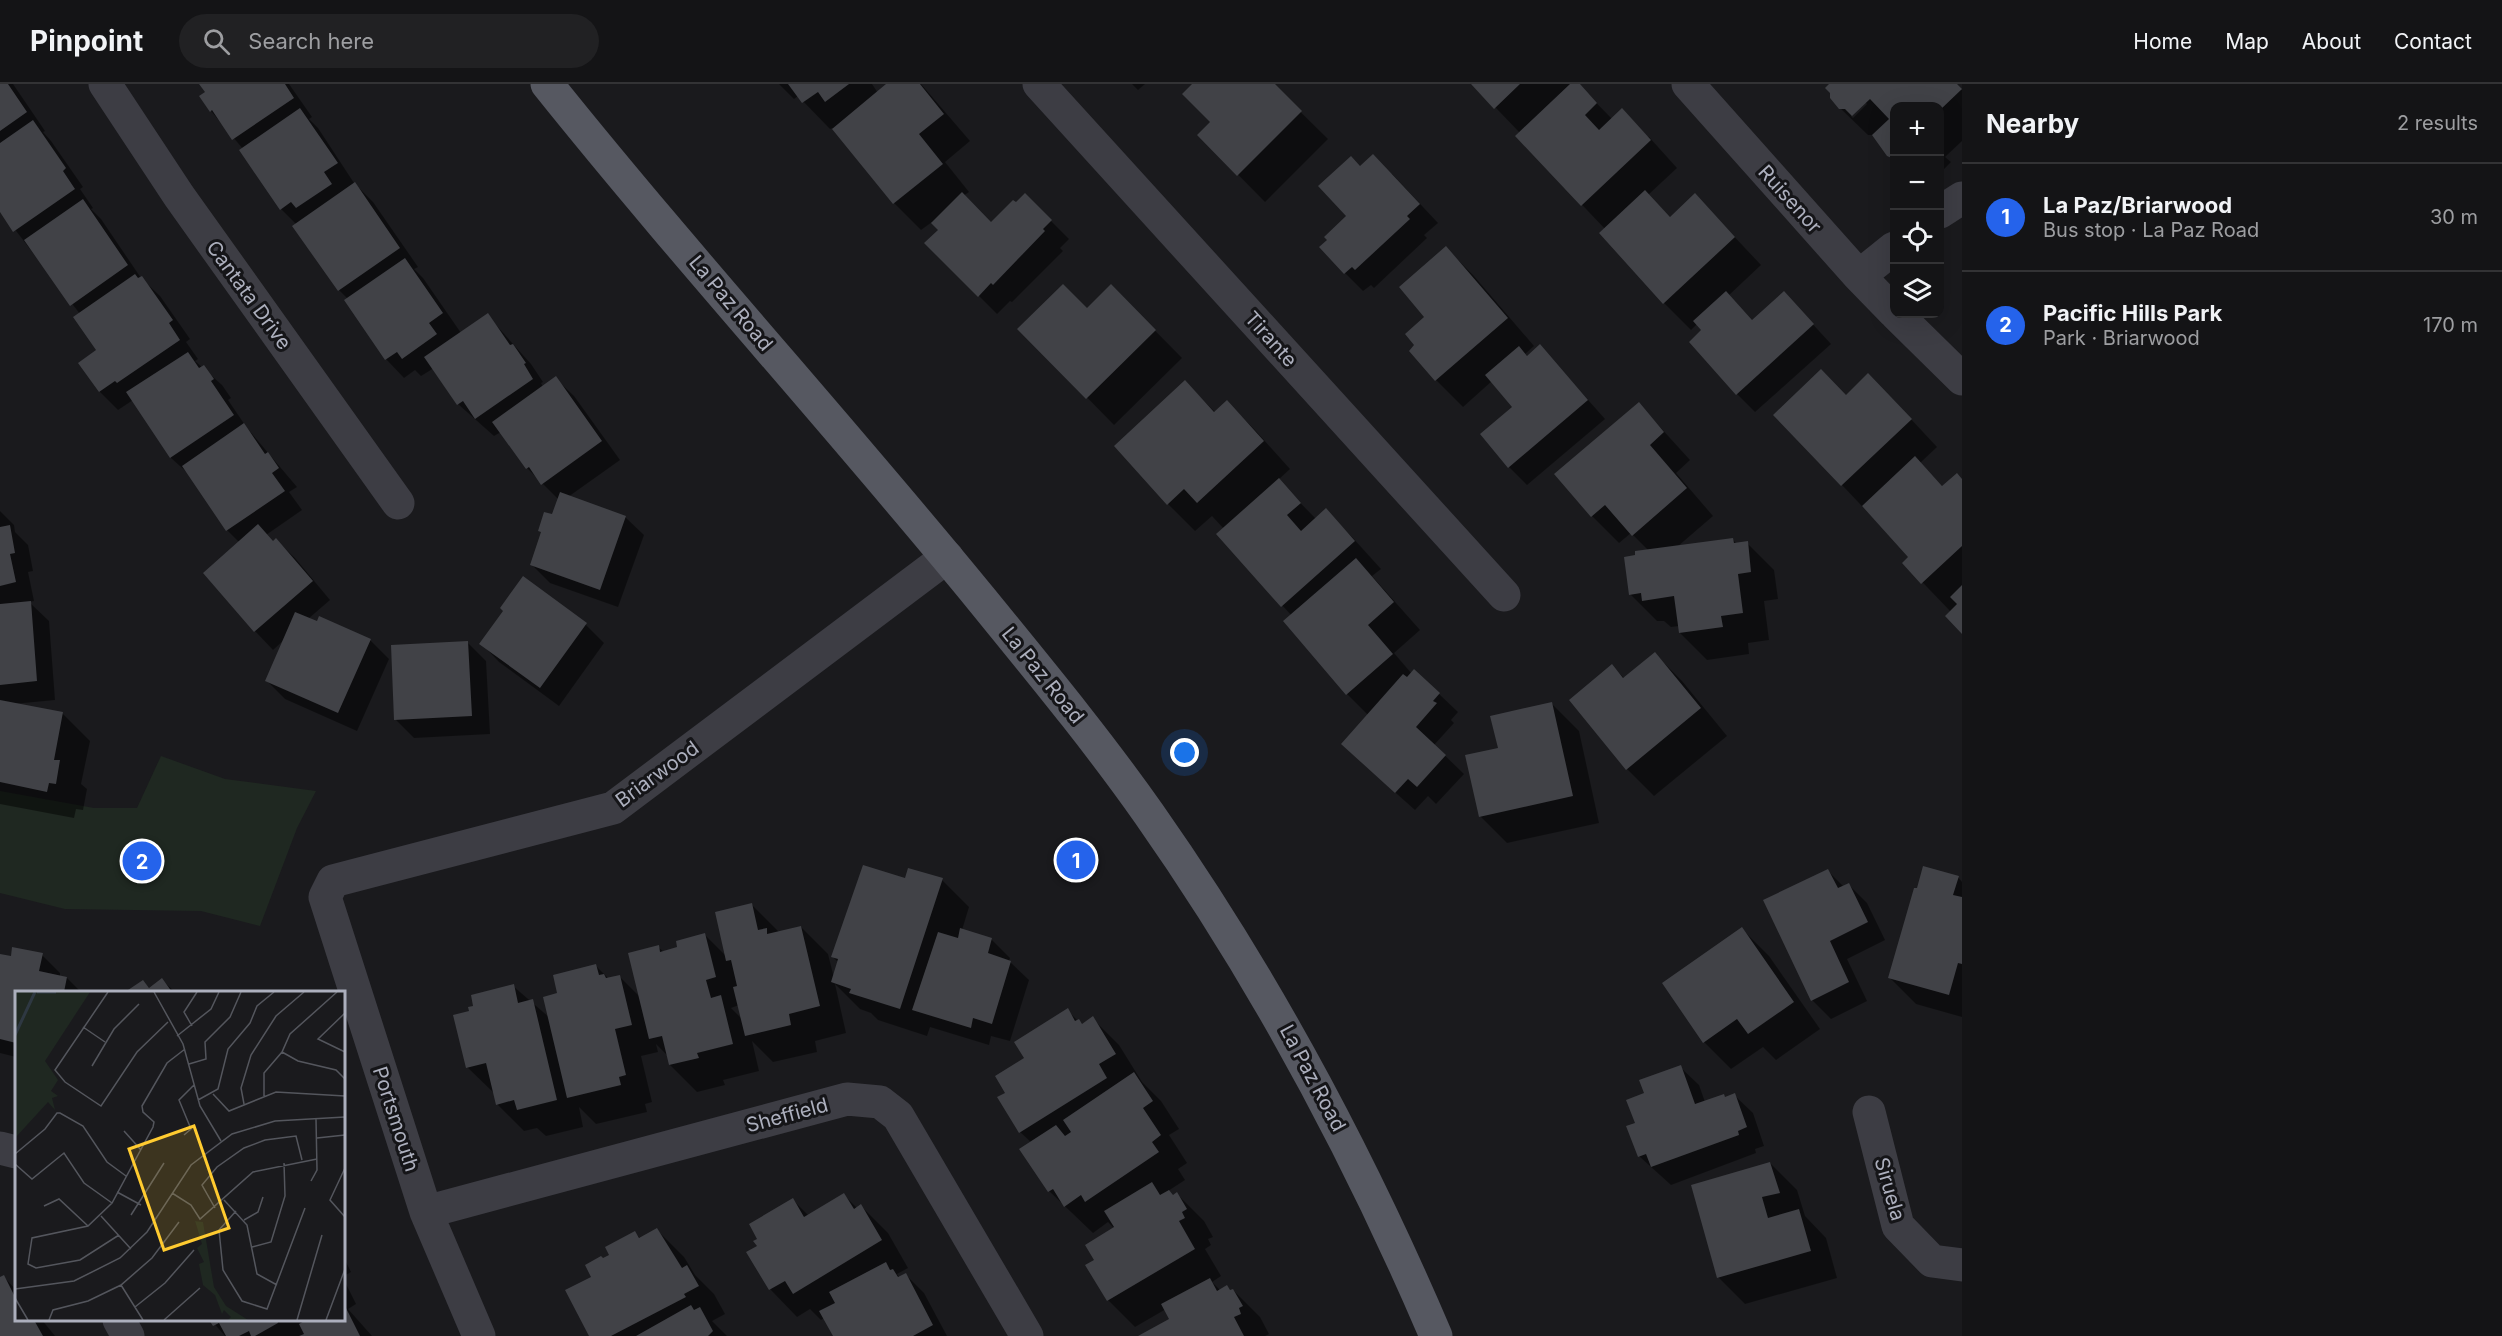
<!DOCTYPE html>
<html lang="en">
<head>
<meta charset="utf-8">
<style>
  :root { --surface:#141416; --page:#212123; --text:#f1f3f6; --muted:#9d9ea1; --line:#333335; --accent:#2563eb }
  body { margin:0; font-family:Inter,sans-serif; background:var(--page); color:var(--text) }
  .controls { position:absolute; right:18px; top:18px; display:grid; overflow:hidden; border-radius:12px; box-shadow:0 6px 24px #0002 }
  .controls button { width:54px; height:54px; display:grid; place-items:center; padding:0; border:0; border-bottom:2px solid var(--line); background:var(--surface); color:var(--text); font:30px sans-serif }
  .you { position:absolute; left:1185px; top:669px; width:21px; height:21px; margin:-15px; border:4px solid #fff; border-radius:50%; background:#1a73e8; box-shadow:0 0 0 9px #1a73e833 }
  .badge { display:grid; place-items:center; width:39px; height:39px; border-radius:50%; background:var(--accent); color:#fff; font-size:20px; font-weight:700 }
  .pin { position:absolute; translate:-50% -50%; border:3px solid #fff; box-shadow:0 2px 6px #0006 }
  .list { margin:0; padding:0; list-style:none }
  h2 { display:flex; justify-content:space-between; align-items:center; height:78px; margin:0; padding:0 24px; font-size:26px }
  h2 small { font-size:20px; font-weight:400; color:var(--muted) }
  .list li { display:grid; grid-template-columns:39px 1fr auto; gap:18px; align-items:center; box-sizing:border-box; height:108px; padding:0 24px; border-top:2px solid var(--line) }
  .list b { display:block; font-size:22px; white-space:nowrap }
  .list p { margin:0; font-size:20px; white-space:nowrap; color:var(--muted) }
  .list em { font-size:20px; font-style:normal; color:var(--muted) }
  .icon { flex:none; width:33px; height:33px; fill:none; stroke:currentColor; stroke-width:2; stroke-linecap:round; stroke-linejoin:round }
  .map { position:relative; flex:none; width:1962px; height:1252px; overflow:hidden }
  header { display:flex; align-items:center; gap:36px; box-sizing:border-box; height:84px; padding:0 30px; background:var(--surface); border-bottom:2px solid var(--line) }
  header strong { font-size:28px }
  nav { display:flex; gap:33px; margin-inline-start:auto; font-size:21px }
  .search { width:420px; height:54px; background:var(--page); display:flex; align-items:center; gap:15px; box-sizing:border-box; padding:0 21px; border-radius:33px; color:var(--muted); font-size:22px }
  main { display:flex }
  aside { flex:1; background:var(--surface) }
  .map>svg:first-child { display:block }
  .green { fill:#1f2821 }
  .shadow { fill:#0007; fill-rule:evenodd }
  .building { fill:#414247 }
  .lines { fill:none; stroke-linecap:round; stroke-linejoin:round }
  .minor { stroke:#3d3d44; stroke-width:33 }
  .major { stroke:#565861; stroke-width:33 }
  .labels { text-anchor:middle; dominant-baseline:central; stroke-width:6; stroke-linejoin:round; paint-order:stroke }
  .street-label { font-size:20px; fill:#acafbd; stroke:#151518 }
  .inset-river { fill:none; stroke:#2e3842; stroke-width:3 }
  .inset-road { fill:none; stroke:#54565d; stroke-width:1.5 }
  .view { fill:#ffcb30; fill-opacity:0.15; stroke:#ffcb30; stroke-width:3 }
  .inset-edge { fill:none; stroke:#acafbd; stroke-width:3 }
</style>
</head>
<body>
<header>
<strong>Pinpoint</strong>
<div class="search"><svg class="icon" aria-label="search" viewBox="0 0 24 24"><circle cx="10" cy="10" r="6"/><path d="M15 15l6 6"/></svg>Search here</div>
<nav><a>Home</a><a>Map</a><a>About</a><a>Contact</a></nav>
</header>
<main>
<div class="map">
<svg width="1962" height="1252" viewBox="0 0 1962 1252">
  <rect width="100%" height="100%" fill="#1a1a1d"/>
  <path class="green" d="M161,672L225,695L316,707L297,744L260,842L201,827L65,825L0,809V707L94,724H137Z"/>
  <path class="shadow" d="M0,0H13L45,47L43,48L51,57L83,103L80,105L93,124L91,125L101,135L141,194L160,212L190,255L186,258L198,275L195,277L222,301L231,314L228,316L247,344L297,403L289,408L302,426L266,451L273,458L276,456L295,474L330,516L308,535L370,556L389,575L357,647L285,615L267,597L285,555L273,566L255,547L240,459L227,446L190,391L171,374L133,316L118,326L100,308L80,279L98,267L80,230L0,126Z
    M201,0H289L312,33L309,35L318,44L354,99L373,118L418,183L414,185L423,194L461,249L487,231L531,280L543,298L541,299L543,303L555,294L574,312L620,376L568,413L625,433L644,451L618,523L550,499L532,481L559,416L527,384L501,348L494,352L458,320L434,284L421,292L415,286L404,294L386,275L348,215L339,206L295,142L297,141L281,125L242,66L243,65L211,27L201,13L207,9Z
    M779,0H872L878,9L889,0H921L970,57L945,78L969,108L963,112L991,140L1025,111L1069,155L1060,164L1063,167L1012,218L1010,217L997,230L926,159L940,146L932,138L921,146L894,119L833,44L830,45L798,12L794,15Z
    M1132,0H1145L1138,6Z
    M1194,0H1272L1328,55L1265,118L1199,51L1212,38Z
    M1473,0H1578L1612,35L1649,53L1677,84L1648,111L1671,134L1695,111L1761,181L1728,212L1753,238L1784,209L1831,260L1755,328L1737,310L1703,246L1697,240L1691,246L1664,219L1601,149L1605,145L1517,52L1520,49Z
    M1831,0H1956L1962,6V57L1945,73L1951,78L1940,89V22H1894V77L1874,51H1868L1840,24ZM1865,18L1867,20L1853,34L1851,32Z
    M1392,90L1438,139L1424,151L1427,154L1374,204L1371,201L1363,207L1345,189L1348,132Z
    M1446,164L1473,191L1534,262L1525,270L1528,273L1540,262L1605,335L1527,401L1509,383L1514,323L1492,297L1463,323L1436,296L1416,261Z
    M1111,202L1182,274L1114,341L1020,245L1087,226Z
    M1185,298L1216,329L1227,318L1254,345L1290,385L1278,396L1316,435L1325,426L1352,453L1381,485L1372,492L1420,546L1394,569L1412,590L1439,610L1458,628L1451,636L1454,639L1434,661L1464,690L1436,720L1428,712L1415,726L1361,678L1368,631L1347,610L1291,531L1218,450L1224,445L1212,432L1195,447L1168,420Z
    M1846,313L1895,318L1937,363L1920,379L1943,403L1962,396V548L1951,528L1904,479L1910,473L1842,401Z
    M1639,320L1690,376L1676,389L1713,432L1677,463L1733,456L1737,460L1747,459L1774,486L1778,515L1764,517L1769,556L1748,559L1749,570L1707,576L1680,549L1679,542L1671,543L1664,537H1657L1630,510L1649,467L1631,449L1619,459L1592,432Z
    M0,427L14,441L15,448L28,461L33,487L28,488L34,517L29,518L49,537L55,616L13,620L63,630L90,657L81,700L87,705L83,726L76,725L74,734L0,720Z
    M523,494L586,541L604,559L559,622L499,578L481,559L505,527Z
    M468,559L486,577L490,650L414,654L396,636Z
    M1655,570L1682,597L1727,652L1654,712L1627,685L1612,582L1625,595Z
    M1552,620L1579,647L1599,739L1507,759L1480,732L1499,665Z
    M1828,787L1844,803L1848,800L1867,819L1885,856L1847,875L1867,917L1831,935L1812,916Z
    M1958,793L1962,798V933L1916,920L1889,893Z
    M906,796H942L969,823L962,846L991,855L1010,874L1009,877L1029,896L1010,957L991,952L989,961L930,943L927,952L878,936L871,929L860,925L835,900L846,949L815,957L817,968L773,978L752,957L759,987L723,996L725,1001L697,1008L670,981L668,972L656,960L658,968L641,972L652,1018L645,1020L647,1028L596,1040L579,1023L583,1043L546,1052L537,1044L524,1047L497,1020L495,1010L467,983L471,928L513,902L550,934L559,910L596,882L609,895L620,893L640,913L658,863L664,868L679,864L705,851L727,873L751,820L779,848L801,843L828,870L834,894L838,878L833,873ZM739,921L742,935L731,924Z
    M1742,845L1769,872L1820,945L1776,976L1763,963L1731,985L1704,958Z
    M0,871L12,874L42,871L60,889V893L67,894L81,908H16V973L0,969Z
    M162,896L175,908H128L143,898L150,905Z
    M1067,926L1082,941L1092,934L1119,961L1142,998L1161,1017L1179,1045L1169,1051L1187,1079L1178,1085L1185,1096L1168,1107L1173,1112L1177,1110L1204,1137L1213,1153L1208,1155L1211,1161L1205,1165L1221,1192L1212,1198L1220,1206H1233L1260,1233L1269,1250L1265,1252H1141L1171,1236L1166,1225L1135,1243L1108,1216L1088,1182L1096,1177L1115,1145L1108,1138L1093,1149L1049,1107L1021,1066L1032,1059L1020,1048L1007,1010L1026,975Z
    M1680,983L1699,1001L1705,1018L1723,1011L1726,1014L1734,1011L1753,1029L1764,1062L1755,1065L1756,1069L1671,1101L1639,1072L1637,1040L1646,1010Z
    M1770,1079L1797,1106L1805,1132L1826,1154L1837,1194L1745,1220L1718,1193Z
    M844,1111L857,1124L861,1122L888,1149L908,1184L897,1190L900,1194L906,1191L924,1209L947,1252H834L824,1234L821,1236L810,1225L797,1233L770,1205L748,1169L759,1163L793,1116L809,1132Z
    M657,1146L684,1173L695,1191L714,1210L725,1230L712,1237L727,1252H591L593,1193L603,1176L611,1172L635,1149L641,1155Z
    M344,1174L351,1188L344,1192Z
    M4,1193L16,1206V1236H42L55,1252H0V1195Z
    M344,1196L356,1220L348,1225L372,1252H225L211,1236H344Z"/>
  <path class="building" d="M0,0H8L27,28L0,47Z
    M199,0H285L294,14L232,56L212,26L210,28L199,12L205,8Z
    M788,0H849L825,18L818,8L802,19Z
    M886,0H920L944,30L919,50L943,80L893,120L832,45Z
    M1192,0H1275L1302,27L1237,92L1197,51L1210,38L1182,10Z
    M1471,0H1520L1494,25Z
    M1570,0H1580L1597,19L1585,31L1599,46L1622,24L1651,56L1581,122L1515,52Z
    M1829,0H1957L1962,5L1940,26V22H1894V75L1887,72L1872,51L1889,35L1870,15L1852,32L1845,25H1839L1830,14V9L1825,4Z
    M300,24L338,79L324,88L332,100L296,124L291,118L280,126L239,66Z
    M33,36L66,84L63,87L75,105L13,148L0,128V59Z
    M1373,70L1420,120L1407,132L1410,135L1355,186L1352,183L1344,190L1319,163L1327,156L1324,153L1346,132L1318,102L1351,72L1360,82Z
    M355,98L400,164L338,207L292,142Z
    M1645,106L1670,133L1695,109L1735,153L1663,220L1599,149Z
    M962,108L991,138L1013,116L1016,118L1025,109L1052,136L1043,145L1045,147L993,201L991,199L978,213L924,159L938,146L931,139Z
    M83,115L128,181L70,222L24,156Z
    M1446,162L1508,234L1435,297L1409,267L1414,261L1405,250L1424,233L1399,203Z
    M405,174L443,229L429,239L437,250L402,275L397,268L385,276L344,216Z
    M135,190L138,194L142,192L173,236L169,239L180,256L117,299L115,297L99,308L78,279L96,266L73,233Z
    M1063,200L1087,224L1111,200L1156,246L1086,315L1017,245Z
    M1726,207L1752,236L1784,207L1814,240L1736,311L1689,258L1701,246L1693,237Z
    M488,229L510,261L513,260L526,279L524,280L533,295L475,335L463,317L457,321L424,273Z
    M1540,260L1588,316L1508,384L1480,350L1512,323L1485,291L1519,262L1527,272Z
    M188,268L199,284L204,281L214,295L211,297L234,331L170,374L126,308Z
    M1821,285L1846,311L1868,289L1912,335L1841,402L1773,331Z
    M556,292L602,357L541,401L529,383L526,385L492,338Z
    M1185,296L1214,328L1227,316L1264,357L1197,419L1184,405L1167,421L1114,362Z
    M1639,318L1664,348L1650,361L1687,404L1632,452L1605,421L1591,433L1554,390Z
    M244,339L265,370L268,368L279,384L272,389L285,407L226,447L182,382Z
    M1915,372L1942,402L1957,389L1962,395V462L1921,500L1902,479L1908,473L1862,422Z
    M1279,394L1301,419L1287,431L1301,447L1326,424L1355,457L1281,523L1216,450Z
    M560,408L626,432L600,506L530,481L541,448L538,447L544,428L552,430Z
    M258,440L273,457L276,454L313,497L254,548L203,489Z
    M10,441L15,469L10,470L16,498L0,502V443Z
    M1733,454L1734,459L1748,457L1751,488L1738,490L1743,529L1721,532L1723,543L1679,549L1674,512L1642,517L1641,509L1629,511L1624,473L1635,471V467Z
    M1356,474L1394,518L1368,541L1393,570L1346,611L1283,537Z
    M523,492L587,539L540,604L479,560L503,527L500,524Z
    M1962,501V550L1945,532L1957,520L1950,513Z
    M31,517L37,597L0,601V520Z
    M295,528L317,537L319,532L371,555L338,629L265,597Z
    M468,557L472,632L394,636L391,561Z
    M1655,568L1701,624L1626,686L1569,616L1612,580L1623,594Z
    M1414,585L1440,609L1433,617L1437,619L1416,643L1446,671L1417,703L1408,695L1395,709L1341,660L1403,590L1407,593Z
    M0,616L63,628L54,676H60L56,700L49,699L47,708L0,698Z
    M1552,618L1573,712L1479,733L1465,671L1498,664L1490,632Z
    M863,781L905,794L908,784L943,794L900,925L849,909L851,905L831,898L838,875L831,873Z
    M1923,782L1959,792L1953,811L1962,813V880L1958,879L1949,911L1888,894L1914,804H1917Z
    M1828,785L1838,804L1849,799L1868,838L1830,857L1849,898L1811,917L1763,816Z
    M752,819L758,846L767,844V850L801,842L820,922L789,930L791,941L745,952L733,903L737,902L731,876L726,877L715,828Z
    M1742,843L1794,918L1748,950L1737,935L1703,959L1662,899Z
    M960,844L992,854L988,869L1011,877L992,940L973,934L971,944L912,926L938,848L958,854Z
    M705,849L716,893L706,896L711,914L721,911L733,960L697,969L699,974L669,981L662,952L649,955L628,869L659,861L660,868L677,863L676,857Z
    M12,863L43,869L39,887L67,893L64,908H16V959L0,955V870L11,872Z
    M596,880L599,891L604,890L606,894L620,891L632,941L615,945L626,991L619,993L621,1001L567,1014L543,913L557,909L553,891Z
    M162,894L172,908H125L143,896L149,904Z
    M514,900L518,919L533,915L557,1016L517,1026L514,1016L496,1021L486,979L466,984L453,931L469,927L468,923L473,922L471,911Z
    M1068,924L1075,937L1079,935L1082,940L1093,932L1116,970L1099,980L1107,994L1019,1049L997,1013L1005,1009L995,992L1024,974L1014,958Z
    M1681,981L1695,1020L1724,1010L1725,1013L1735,1009L1747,1043L1738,1047L1739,1051L1651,1083L1646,1070L1638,1073L1626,1042L1635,1039L1626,1016L1644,1009L1639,996Z
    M1134,988L1153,1017L1143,1024L1161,1051L1152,1058L1159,1068L1085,1118L1081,1111L1064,1123L1053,1105L1048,1108L1019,1065L1056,1041L1065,1052L1071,1048L1063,1036Z
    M1770,1078L1780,1109L1762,1113L1768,1134L1799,1125L1811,1167L1717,1194L1691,1101Z
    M1152,1098L1160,1111L1169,1106L1173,1111L1177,1108L1187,1125L1182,1128L1185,1134L1179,1137L1195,1165L1107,1217L1085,1181L1094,1176L1085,1161L1114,1143L1104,1127Z
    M844,1109L854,1125L861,1120L882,1156L793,1210L785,1197L769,1206L746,1168L757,1162L753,1157L757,1155L749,1140L793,1114L804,1133Z
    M657,1144L682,1184L687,1181L699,1202L684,1210L686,1213L611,1252H589L565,1206L591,1193L585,1181L601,1172L603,1174L609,1171L605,1163L635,1147L639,1154Z
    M886,1178L890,1186L893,1185L898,1193L906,1189L933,1241L913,1252H833L819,1227L835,1219L829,1208Z
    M4,1191L16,1215V1236H34L43,1252H0V1193Z
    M1210,1194L1217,1207L1227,1201L1230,1206L1233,1205L1243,1222L1239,1224L1241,1230L1234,1233L1244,1252H1138L1169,1235L1161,1220Z
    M344,1220L360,1252H299L304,1250L299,1240L306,1236H344Z
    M691,1221L694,1226L700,1223L713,1247L708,1252H636Z
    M209,1236H277L278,1239L255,1252H251L249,1247L239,1252H226L219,1239L213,1242Z"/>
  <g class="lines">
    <path class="minor" d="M105,0L179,112L398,419
      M1039,0L1504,511
      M1688,0L1859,192L1894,228
      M1940,128L1962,114
      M1859,192L1894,164
      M1896,230L1962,295
      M1869,1028L1898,1142L1932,1177L1962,1181
      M0,1064L16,1068
      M426,1128L847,1015L880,1018L898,1032L1027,1252
      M119,1236L128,1252
      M479,1252L426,1128L325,813L333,797L613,724L947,473"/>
    <path class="major" d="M547,0C688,176 840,342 982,516C1039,586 1097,656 1149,730C1265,895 1357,1067 1436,1252"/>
  </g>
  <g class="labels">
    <g class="street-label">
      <text transform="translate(1790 115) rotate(48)">Ruisenor</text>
      <text transform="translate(249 211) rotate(54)">Cantata Drive</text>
      <text transform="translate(731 219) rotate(50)">La Paz Road</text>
      <text transform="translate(1271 255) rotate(48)">Tirante</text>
      <text transform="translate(1043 591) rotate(51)">La Paz Road</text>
      <text transform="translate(657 690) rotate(-36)">Briarwood</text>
      <text transform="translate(1313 994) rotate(62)">La Paz Road</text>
      <text transform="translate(787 1031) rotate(-15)">Sheffield</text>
      <text transform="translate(396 1035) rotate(72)">Portsmouth</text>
      <text transform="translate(1890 1105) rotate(74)">Siruela</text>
    </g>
  </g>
  <g transform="translate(15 907)">
    <rect width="330" height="330" fill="#1a1a1d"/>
    <path d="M0,1H75L30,70L43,89L36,100L43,105L37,107L40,119L33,111L0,147ZM180,230L188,231L199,296L211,315L233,329H213L216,326L209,319L207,323L200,304L188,294L184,273L189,271L182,257L187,253Z" fill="#1f2821"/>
    <path class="inset-river" d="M22,1H41M0,44L20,1"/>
    <path class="inset-road" d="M93,1L40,79L50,91L86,115L122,61L153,31M139,1L168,53L185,115L206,150M330,22L303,48L330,61M177,35L169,21L182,1M68,36L90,51M162,45L196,18L204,1M267,61L283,70L321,79L330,88M174,73L191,68L190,51L215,26L226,1M77,75L99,38L124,13M198,103L214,120L261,101L330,105M249,105V82L267,61L275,43L322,1M183,109L203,98L213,58L235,32L242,15L259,1M229,113L226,97L236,64L261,25L289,1M109,140L126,159M169,144L176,138L164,109L179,94M302,147L330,144M0,163L30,138L42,122H45L68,135L92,171L111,185M0,173L17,188L49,162L69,192L97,212M330,177L315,209L330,226M296,190L302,179L301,128M102,201L126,214M157,202L176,214L185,228L238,181L302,168M209,209L232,234L242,283L262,294M29,215L44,208L73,235M200,217L187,194L202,176L229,157L250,149L281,145L287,169M0,219V239M221,220L204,239L208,279L227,310L252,318L290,217M116,224L149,172M86,225L116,258M229,229L243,221L248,206M104,244L65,269L21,277L13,273L17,247L73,235L97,212L138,136L139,131L128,121L127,115L152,72L170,58M237,256L256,251L270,205L269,172M106,294L128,329M0,298L59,290L105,267L132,241L176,174L217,143L260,130L330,126M0,307L13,329M120,316L150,292L179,259M34,329L38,319L73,310L106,294L137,267L164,231M149,329L185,297M282,329L307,244M311,329L330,278"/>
    <path class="view" d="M179,135L214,237L149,259L114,158Z"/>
    <rect width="330" height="330" class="inset-edge"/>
  </g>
</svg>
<div class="controls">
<button>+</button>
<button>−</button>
<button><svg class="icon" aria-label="locate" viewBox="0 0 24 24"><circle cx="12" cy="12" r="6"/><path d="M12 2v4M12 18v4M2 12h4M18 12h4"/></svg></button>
<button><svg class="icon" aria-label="layers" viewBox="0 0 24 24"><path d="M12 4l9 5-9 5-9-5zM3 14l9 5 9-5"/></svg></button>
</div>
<div class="you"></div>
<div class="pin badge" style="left:1076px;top:776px">1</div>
<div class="pin badge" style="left:142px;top:777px">2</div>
</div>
<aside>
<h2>Nearby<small>2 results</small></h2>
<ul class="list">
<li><span class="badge">1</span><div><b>La Paz/Briarwood</b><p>Bus stop · La Paz Road</p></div><em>30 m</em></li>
<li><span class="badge">2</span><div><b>Pacific Hills Park</b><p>Park · Briarwood</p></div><em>170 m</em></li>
</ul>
</aside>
</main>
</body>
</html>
